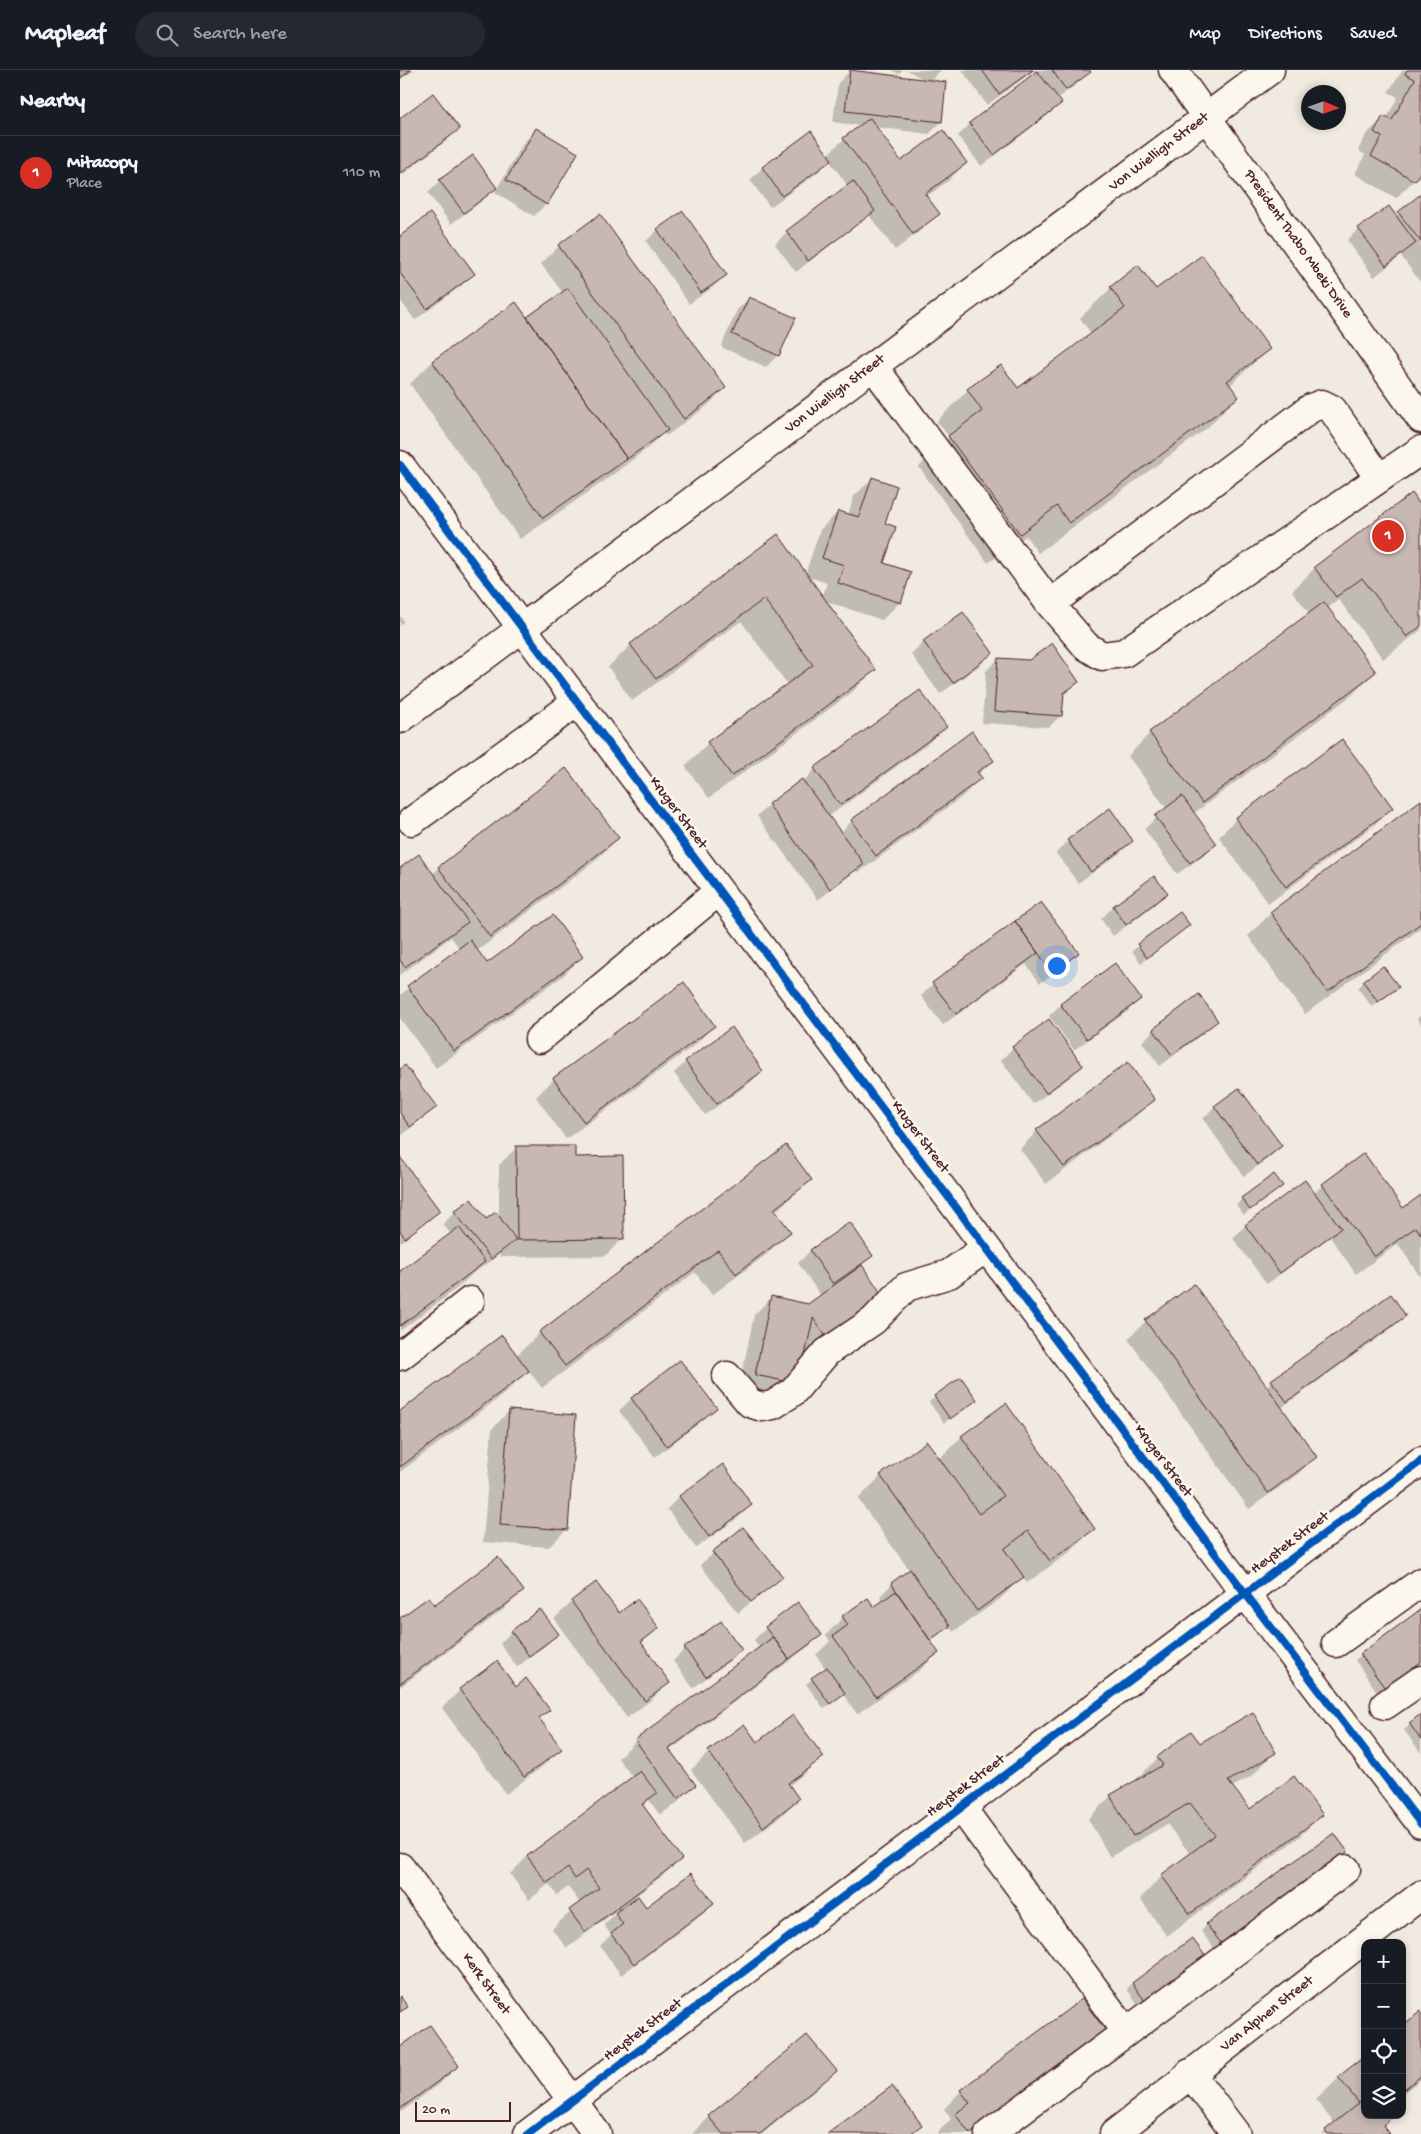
<!DOCTYPE html>
<html lang="en">
<head>
<meta charset="utf-8">
<style>
  :root { --surface:#171b24; --page:#242831; --text:#f1f3f6; --muted:#9ea1a6; --line:#363941; --accent:#d93025 }
  body { margin:0; font-family:"Gochi Hand",sans-serif; background:var(--page); color:var(--text) }
  .controls { position:absolute; right:15px; bottom:15px; display:grid; overflow:hidden; border-radius:10px; box-shadow:0 2px 8px #0003 }
  .controls button { width:45px; height:45px; display:grid; place-items:center; padding:0; border:0; border-bottom:1px solid var(--line); background:var(--surface); color:var(--text); font:25px sans-serif }
  .compass { position:absolute; left:901px; top:15px; width:45px; height:45px; border-radius:50%; background:var(--surface); box-shadow:0 2px 8px #0003; rotate:92deg }
  .scale { position:absolute; left:15px; bottom:12px; width:96px; box-sizing:border-box; padding-left:5px; border:2px solid #4a1f2b; border-top:0; font-size:14px; line-height:18px; white-space:nowrap; color:#4a1f2b; -webkit-text-stroke:4px #fbf7ec; paint-order:stroke }
  .you { position:absolute; left:656px; top:895px; width:18px; height:18px; margin:-12px; border:4px solid #fff; border-radius:50%; background:#1a73e8; box-shadow:0 0 0 8px #1a73e833 }
  .badge { display:grid; place-items:center; width:32px; height:32px; border-radius:50%; background:var(--accent); color:#fff; font-size:16px; font-weight:700 }
  .pin { position:absolute; translate:-50% -50%; border:2px solid #fff; box-shadow:0 1px 5px #0006 }
  .list { margin:0; padding:0; list-style:none }
  h2 { display:flex; justify-content:space-between; align-items:center; height:65px; margin:0; padding:0 20px; font-size:21px }
  h2 small { font-size:16px; font-weight:400; color:var(--muted) }
  .list li { display:grid; grid-template-columns:32px 1fr auto; gap:15px; align-items:center; box-sizing:border-box; height:75px; padding:0 20px; border-top:1px solid var(--line) }
  .list b { display:block; font-size:19px; white-space:nowrap }
  .list p { margin:0; font-size:16px; white-space:nowrap; color:var(--muted) }
  .list em { font-size:16px; font-style:normal; color:var(--muted) }
  .icon { flex:none; width:28px; height:28px; fill:none; stroke:currentColor; stroke-width:2; stroke-linecap:round; stroke-linejoin:round }
  .map { position:relative; flex:none; width:1021px; height:2064px; overflow:hidden }
  header { display:flex; align-items:center; gap:30px; box-sizing:border-box; height:70px; padding:0 25px; background:var(--surface); border-bottom:1px solid var(--line) }
  header strong { font-size:24px }
  nav { display:flex; gap:28px; margin-inline-start:auto; font-size:18px }
  .search { width:350px; height:45px; background:var(--page); display:flex; align-items:center; gap:12px; box-sizing:border-box; padding:0 18px; border-radius:28px; color:var(--muted); font-size:19px }
  main { display:flex }
  aside { flex:1; background:var(--surface) }
  .map>svg:first-child { display:block }
  .shadow { fill:#0003; fill-rule:evenodd }
  .building { fill:#c8b8b3; stroke:#4a1f2b }
  .lines { fill:none; stroke-linecap:round; stroke-linejoin:round }
  .minor-casing { stroke:#4a1f2b; stroke-width:31 }
  .minor { stroke:#fbf7ec; stroke-width:28 }
  .cycleway-casing { stroke:#fbf7ec; stroke-width:11 }
  .cycleway { stroke:#0057b8; stroke-width:8 }
  .labels { text-anchor:middle; dominant-baseline:central; stroke-width:5; stroke-linejoin:round; paint-order:stroke }
  .street-label { font-size:15px; fill:#4a1f2b; stroke:#fbf7ec }
</style>
</head>
<body>
<header>
<strong>Mapleaf</strong>
<div class="search"><svg class="icon" aria-label="search" viewBox="0 0 24 24"><circle cx="10" cy="10" r="6"/><path d="M15 15l6 6"/></svg>Search here</div>
<nav><a>Map</a><a>Directions</a><a>Saved</a></nav>
</header>
<main>
<aside>
<h2>Nearby<small></small></h2>
<ul class="list">
<li><span class="badge">1</span><div><b>Mitacopy</b><p>Place</p></div><em>110 m</em></li>
</ul>
</aside>
<div class="map">
<svg width="1021" height="2064" viewBox="0 0 1021 2064">
  <rect width="100%" height="100%" fill="#f0eae0"/>
  <filter id="ink" filterUnits="userSpaceOnUse"><feTurbulence type="fractalNoise" baseFrequency=".02" numOctaves="2"/><feDisplacementMap in="SourceGraphic" scale="10" xChannelSelector="R" yChannelSelector="G"/><feConvolveMatrix kernelMatrix="1 2 1 2 8 2 1 2 1" color-interpolation-filters="sRGB"/></filter>
  <g filter="url(#ink)">
    <path class="shadow" d="M0,0H14L0,10Z
      M492,0H502L499,4Z
      M507,0H541L530,11L541,52L529,64L475,57L501,92L565,93L548,111L526,127L538,144L520,161L495,180L469,145L396,202L375,174L387,162L448,116L429,90L418,102L370,137L350,110L362,98L411,63L427,85L444,69L461,56L433,52L438,13L450,1L527,11Z
      M562,0H688L689,2L677,14L656,29L660,33L648,45L581,96L558,66L570,54L635,4L633,1L587,35Z
      M1003,0H1021V98L1014,110L996,128L955,104L965,85L958,80L966,65L984,47L986,49L998,27L988,22Z
      M0,50L58,59L46,71L0,106Z
      M136,60L146,134L134,146L95,122L124,72Z
      M72,87L95,118L83,130L51,154L28,123L40,111Z
      M1021,126V213L1001,186L974,207L947,170L959,159L995,146Z
      M200,146L325,318L307,336L266,366L264,362L249,377L203,412L120,469L10,314L33,291L127,249L163,223L141,194L159,176Z
      M258,160L325,205L313,217L289,234L246,171Z
      M0,167L73,204L61,216L15,250L0,230Z
      M711,218L756,221L869,279L829,316L837,327L807,358L638,483L626,466L588,493L519,397L549,367L537,351L568,320L600,296L617,320L692,265L680,248Z
      M349,228L378,285L366,297L321,277L337,240Z
      M472,409L483,454V494L500,532L482,550L425,531L474,600L452,622L309,728L285,696L308,673L388,615L341,551L232,631L208,597L231,575L405,505L420,460L438,442L448,445L454,426ZM406,506L427,513L422,528Z
      M1021,438V560L983,589L939,530L927,538L975,602L952,625L793,744L815,774L803,786L777,804L744,759L767,739L728,686L750,663L910,544L892,521L915,498Z
      M563,543L591,583L580,595L540,624L511,584L523,572Z
      M0,546L4,551L0,556Z
      M598,589L677,612L662,626L661,645L649,657L582,653L586,601Z
      M545,657L527,674L428,747L440,763L452,751L572,663L592,690L578,705L580,708L563,726L458,803L456,800L418,830L357,746L369,735L403,712L415,699Z
      M166,700L218,768L195,791L77,881L87,895L181,887L164,905L36,998L0,948V925L60,879L51,867L0,905V799L32,804Z
      M1021,732V858L905,944L848,866L871,843Z
      M991,738L973,756L868,834L819,767L836,749Z
      M668,771H732L720,783L678,813L656,783Z
      M754,807L766,823L754,835L713,866L701,849L713,837Z
      M641,834L677,883L665,895L640,913L626,894L543,955L521,926L533,914Z
      M780,844L789,855L741,893L732,881Z
      M964,912L997,917L972,937L958,918Z
      M283,914L313,956L296,974L166,1069L136,1027L154,1009Z
      M739,929L728,941L674,980L649,946L661,934Z
      M1021,945V955L1017,949Z
      M817,950L805,962L760,996L742,972L754,960Z
      M648,951L681,996L669,1008L633,1034L601,990L613,978Z
      M286,992L362,1001L350,1013L305,1045L274,1003Z
      M0,1000L36,1037L0,1067Z
      M839,1019L881,1076L869,1088L844,1106L803,1049L814,1037Z
      M753,1029L735,1047L646,1114L620,1079L637,1061Z
      M116,1078L174,1088L223,1168L205,1186L100,1187V1184L78,1200L77,1199L61,1215L0,1261V1203L51,1164L43,1154L55,1142L86,1151L99,1149V1095Z
      M0,1089L39,1140L0,1173Z
      M410,1110L375,1142L389,1162L367,1184L312,1225L295,1202L142,1318L128,1300L104,1324L0,1402V1342L116,1286L140,1263Z
      M905,1112L914,1123L923,1115L1002,1139L1021,1126V1208L998,1174L956,1204L930,1167L867,1214L833,1168L845,1156Z
      M881,1116L844,1145L836,1135L842,1129Z
      M449,1154L471,1186L461,1196L486,1231L412,1289L405,1279L380,1332L338,1323L354,1245L372,1227L408,1235L421,1226L398,1193L410,1181Z
      M794,1216L866,1317L872,1311L1004,1246L992,1258L881,1338L915,1387L898,1404L849,1439L728,1269L746,1251Z
      M279,1292L315,1338L303,1350L255,1387L219,1341L231,1329Z
      M535,1327L569,1335L544,1353L529,1332Z
      M606,1335L693,1459L671,1481L627,1513L622,1507L600,1529L553,1562L548,1555L530,1572L538,1583L520,1600L457,1644L443,1624L424,1639L406,1614L426,1599L416,1585L430,1571L426,1565L443,1547L474,1539L484,1532L480,1526L492,1514L510,1501L458,1429L481,1406L539,1389L561,1367Z
      M109,1341L167,1459L149,1477L83,1472L92,1359Z
      M322,1396L351,1435L339,1447L296,1478L267,1439L279,1427Z
      M343,1458L381,1507L338,1543L300,1495Z
      M122,1521L104,1539L0,1617V1550L34,1536Z
      M172,1532L257,1558L241,1574L269,1612L251,1630L227,1648L154,1549Z
      M140,1541L157,1564L145,1576L117,1597L100,1574L111,1562Z
      M1021,1541V1592L978,1623L955,1590Z
      M366,1558L420,1564L409,1576L269,1681L294,1715L277,1733L260,1745L249,1730L242,1737L280,1789L262,1806L236,1826L246,1839L312,1833L301,1845L221,1905L200,1876L211,1865L204,1855L217,1842L216,1841L167,1878L152,1859L180,1833L168,1817L157,1825L149,1814L129,1830L110,1804L127,1787L233,1708L218,1688L236,1671L360,1578L354,1570Z
      M285,1579L340,1580L328,1592L293,1618L273,1591Z
      M97,1592L116,1619L148,1640L139,1649L160,1679L143,1696L106,1724L42,1638L60,1620Z
      M1021,1646V1683L1004,1660Z
      M343,1656L357,1673L422,1686L404,1704L388,1716L398,1729L380,1747L345,1773L291,1700L309,1682Z
      M800,1675L874,1683L852,1706L832,1717L849,1741L921,1745L899,1767L767,1866L740,1829L762,1806L791,1785L767,1754L710,1787L688,1749L711,1726L735,1711L758,1688Z
      M940,1788L814,1878L801,1861L807,1855Z
      M804,1887L739,1936L727,1919L732,1913Z
      M1021,1943V2009L1002,2024V1958Z
      M0,1978L58,1996L40,2013L0,2043Z
      M687,1979L575,2064H539L538,2062L551,2049L544,2039L561,2021Z
      M965,1987V2045H994L983,2057L988,2064H922L934,2053L916,2030L939,2008Z
      M435,2001L417,2019L362,2064H292L309,2047Z"/>
    <path class="building" d="M0,0H11L0,8Z
      M450,0L546,12L542,52L445,41Z
      M582,0H633L599,24Z
      M652,0H689L691,2L666,20Z
      M1007,0H1021V101L1015,111L971,86L982,67L974,62L983,46L992,50L1015,9L1005,4Z
      M637,1L662,33L594,85L569,53Z
      M33,23L60,59L0,104V48Z
      M470,48L501,91L543,60L567,93L525,124L540,144L513,164L443,68Z
      M136,58L178,83L147,135L106,110Z
      M411,61L432,90L382,126L362,97Z
      M73,85L97,118L64,143L39,110Z
      M453,111L475,141L408,191L386,161Z
      M1021,124V172L998,142Z
      M989,136L1016,173L986,196L958,158Z
      M283,141L327,205L301,223L257,159Z
      M30,143L75,204L27,239L0,203V166Z
      M200,144L326,318L284,349L158,175Z
      M802,185L870,279L827,311L839,327L669,453L657,436L620,464L548,366L582,341L567,319L601,295L618,318L725,238L710,217L738,195L756,219Z
      M168,218L268,360L227,389L127,247Z
      M349,227L396,248L379,286L332,264Z
      M116,232L227,389L143,448L32,291Z
      M472,407L497,416L485,453L496,457L484,493L511,502L501,533L438,513L444,495L422,488L438,441L459,447Z
      M1012,423L1021,436V556L1007,567L962,508L936,527L914,497Z
      M378,464L476,600L332,706L307,672L413,595L364,529L256,609L230,574Z
      M924,532L976,602L802,733L749,662Z
      M563,542L593,583L553,613L523,571Z
      M652,573L679,612L664,623L662,646L594,641L598,588L629,590Z
      M520,620L547,657L440,735L414,698Z
      M572,661L594,691L577,702L582,708L476,786L451,750Z
      M942,669L993,738L886,817L835,748Z
      M166,698L219,768L90,867L38,797Z
      M402,709L464,794L430,819L368,734Z
      M782,726L817,774L790,793L755,746Z
      M1021,730V853L928,922L870,842Z
      M710,738L733,771L691,802L667,770Z
      M19,784L68,852L5,897L0,890V798Z
      M754,806L768,823L726,855L713,836Z
      M641,832L679,883L652,902L615,851Z
      M780,842L790,855L747,888L737,874Z
      M153,845L183,887L54,981L7,916L70,870L87,893Z
      M615,851L638,883L556,944L532,913Z
      M715,893L741,929L687,969L660,934Z
      M983,896L999,917L978,932L963,911Z
      M284,912L315,956L184,1052L153,1008Z
      M799,924L818,951L772,985L753,959Z
      M649,949L683,996L646,1023L612,977Z
      M332,957L363,1001L317,1034L285,991Z
      M728,992L755,1030L664,1097L636,1060Z
      M5,995L37,1037L10,1057L0,1043V999Z
      M839,1018L882,1076L857,1095L814,1036Z
      M386,1075L412,1110L374,1139L391,1162L336,1204L318,1180L165,1296L139,1262Z
      M116,1076H175V1087L223,1086L224,1169L117,1170Z
      M964,1083L1003,1138L1021,1125V1165L1016,1157L974,1187L922,1114Z
      M0,1087L40,1141L5,1168L0,1161Z
      M874,1104L883,1116L850,1140L841,1128Z
      M905,1110L941,1158L880,1203L845,1155Z
      M71,1129L86,1149L96,1142L116,1170L91,1189L54,1141Z
      M450,1152L473,1186L433,1214L410,1180Z
      M59,1157L85,1192L0,1256V1201Z
      M462,1195L487,1232L430,1272L413,1248L399,1314L355,1305L371,1226L408,1234Z
      M794,1214L917,1387L868,1423L745,1250Z
      M991,1224L1006,1246L887,1332L871,1310Z
      M102,1265L129,1301L0,1397V1341Z
      M280,1290L317,1338L267,1376L231,1328Z
      M561,1307L577,1330L550,1349L534,1326Z
      M606,1333L695,1459L650,1491L628,1461L604,1479L624,1507L577,1541L480,1405L527,1371L579,1444L603,1426L561,1366Z
      M109,1340L176,1345L168,1460L100,1455Z
      M323,1394L352,1435L309,1467L279,1426Z
      M343,1457L383,1507L351,1532L312,1482Z
      M98,1487L124,1521L0,1614V1548L29,1527L34,1535Z
      M510,1499L550,1556L530,1570L491,1513Z
      M196,1512L219,1543L237,1529L259,1558L241,1572L270,1613L245,1631L171,1531Z
      M496,1521L539,1583L476,1627L433,1566L448,1555L442,1546L468,1528L474,1537Z
      M398,1532L422,1565L389,1589L365,1557Z
      M140,1539L159,1564L129,1586L111,1561Z
      M1021,1539V1592L985,1618L960,1584Z
      M321,1551L342,1580L306,1607L284,1578Z
      M373,1567L389,1589L269,1679L296,1715L278,1729L235,1670Z
      M97,1591L116,1617L126,1608L150,1640L139,1648L162,1679L124,1707L59,1619Z
      M427,1597L445,1623L430,1634L411,1608Z
      M853,1642L876,1683L828,1711L850,1739L894,1706L923,1745L790,1844L761,1805L815,1765L790,1733L733,1766L710,1725L763,1695L757,1687L791,1661L800,1673Z
      M1021,1644V1670L1009,1653Z
      M393,1645L424,1687L388,1713L399,1729L363,1757L308,1681L344,1654L357,1672Z
      M240,1701L257,1723L242,1734L282,1789L185,1862L169,1840L199,1818L186,1800L175,1809L168,1798L147,1813L127,1786Z
      M934,1763L948,1782L821,1873L806,1854Z
      M291,1803L314,1833L234,1894L211,1864L223,1854L215,1843L238,1826L246,1837Z
      M792,1868L806,1887L745,1931L732,1913Z
      M0,1926L8,1937L0,1942Z
      M682,1929L707,1962L570,2064L555,2044L570,2033L560,2020Z
      M1021,1941V2006L1002,2021V1956Z
      M30,1955L59,1996L0,2039V1977Z
      M407,1965L437,2001L360,2064H323L308,2046Z
      M965,1986V2045H995L983,2055L990,2064H928L925,2060L959,2033L938,2007Z
      M492,2016L522,2055L510,2064H427Z"/>
    <g class="lines">
      <g class="minor-casing">
        <path id="minor" d="M773,0L1021,349
          M473,296L650,534L686,576L702,586L724,583L1021,380
          M0,395L845,1523L1021,1754
          M650,534L911,338L922,334L932,339L979,408
          M0,649L870,0
          M12,751L177,632
          M139,969L319,821
          M0,1286L70,1231
          M327,1306L350,1333L362,1337L373,1335L393,1322L427,1282L473,1251L506,1217L549,1204L586,1178
          M936,1573L1021,1512
          M985,1635L1021,1610
          M561,1737L726,1962
          M0,1797L197,2064
          M790,2003L836,2064
          M128,2064L1021,1391
          M589,2064L946,1799
          M714,2064L1021,1825"/>
      </g>
      <use href="#minor" class="minor"/>
      <g class="cycleway-casing">
        <path id="cycleway" d="M0,395L845,1523L1021,1754
          M128,2064L1021,1391"/>
      </g>
      <use href="#cycleway" class="cycleway"/>
    </g>
  </g>
  <g class="labels">
    <g class="street-label">
      <text transform="translate(759 82) rotate(-37)">Von Wielligh Street</text>
      <text transform="translate(898 174) rotate(55)">President Thabo Mbeki Drive</text>
      <text transform="translate(435 324) rotate(-37)">Von Wielligh Street</text>
      <text transform="translate(278 743) rotate(53)">Kruger Street</text>
      <text transform="translate(520 1067) rotate(53)">Kruger Street</text>
      <text transform="translate(763 1391) rotate(53)">Kruger Street</text>
      <text transform="translate(890 1473) rotate(-37)">Heystek Street</text>
      <text transform="translate(566 1716) rotate(-37)">Heystek Street</text>
      <text transform="translate(86 1914) rotate(54)">Kerk Street</text>
      <text transform="translate(867 1944) rotate(-38)">Van Alphen Street</text>
      <text transform="translate(243 1960) rotate(-37)">Heystek Street</text>
    </g>
  </g>
</svg>
<div class="controls">
<button>+</button>
<button>−</button>
<button><svg class="icon" aria-label="locate" viewBox="0 0 24 24"><circle cx="12" cy="12" r="6"/><path d="M12 2v4M12 18v4M2 12h4M18 12h4"/></svg></button>
<button><svg class="icon" aria-label="layers" viewBox="0 0 24 24"><path d="M12 4l9 5-9 5-9-5zM3 14l9 5 9-5"/></svg></button>
</div>
<svg class="compass" viewBox="-18 -18 36 36"><path d="M0-13l5 13h-10z" fill="#e53935"/><path d="M0 13l5-13h-10z" fill="#9ea1a6"/></svg>
<div class="scale">20 m</div>
<div class="you"></div>
<div class="pin badge" style="left:988px;top:466px">1</div>
</div>
</main>
</body>
</html>
